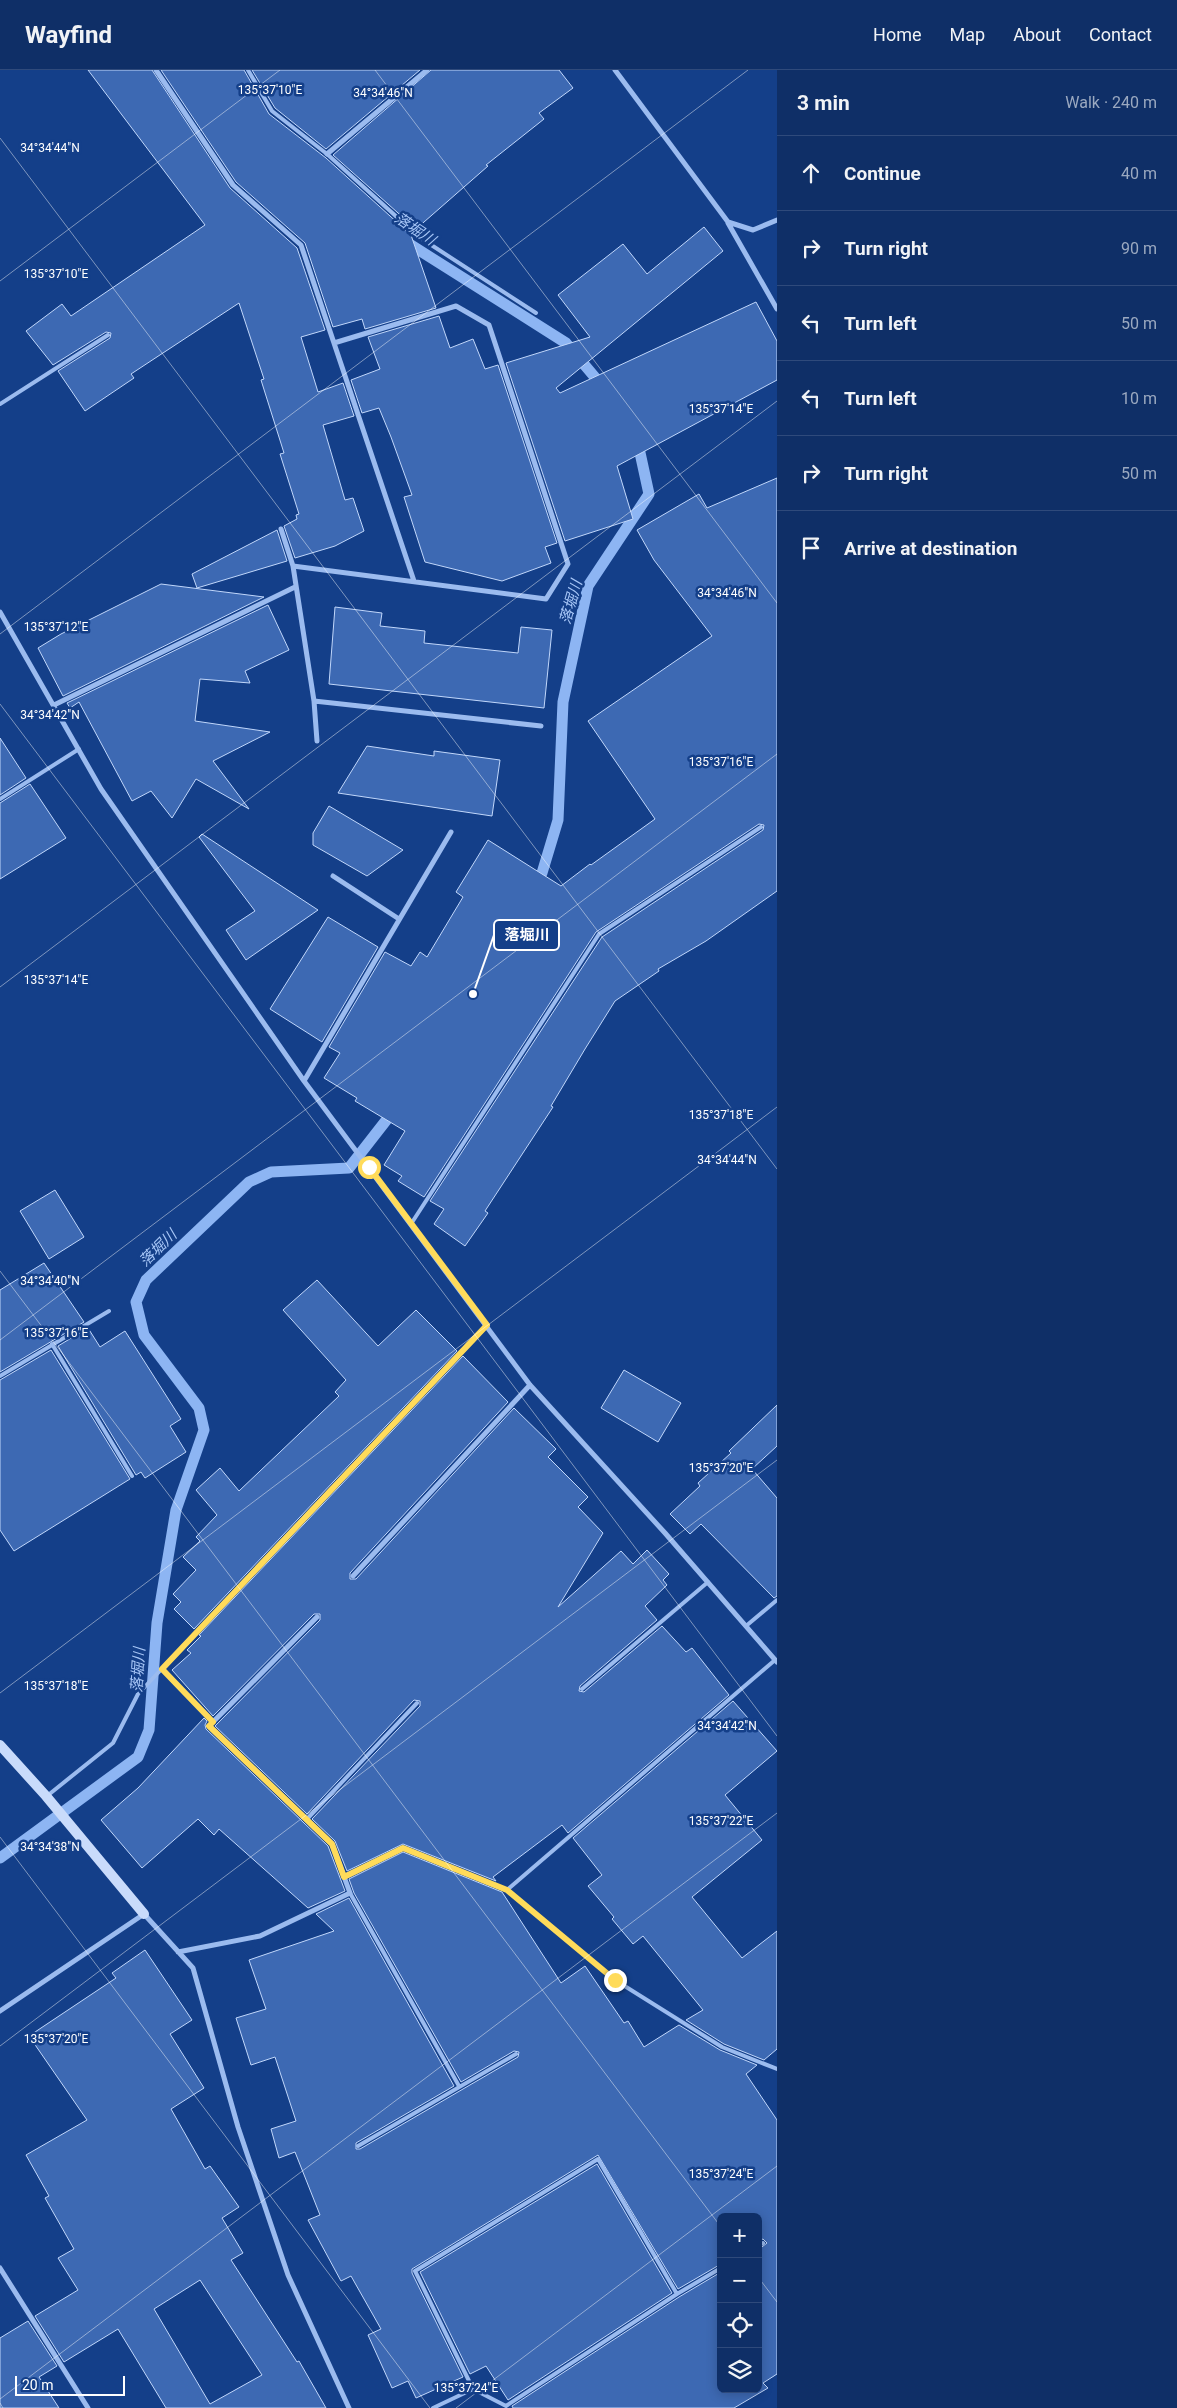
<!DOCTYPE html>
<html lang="en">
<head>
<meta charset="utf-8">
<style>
  :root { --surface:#0f2f67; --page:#1d3b70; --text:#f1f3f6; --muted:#9ba9c0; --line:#2f4a7b }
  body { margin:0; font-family:Roboto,"Noto Sans JP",sans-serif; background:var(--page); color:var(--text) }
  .controls { position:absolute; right:15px; bottom:15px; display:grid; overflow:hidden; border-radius:8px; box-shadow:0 2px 12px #0003 }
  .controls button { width:45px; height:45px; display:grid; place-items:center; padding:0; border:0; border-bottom:1px solid var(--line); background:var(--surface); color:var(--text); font:25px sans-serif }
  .scale { position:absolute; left:15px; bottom:12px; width:110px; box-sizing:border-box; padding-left:5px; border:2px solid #fff; border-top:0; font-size:14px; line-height:18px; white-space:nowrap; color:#fff; -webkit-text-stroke:4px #143f89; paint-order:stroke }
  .stop { position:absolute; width:15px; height:15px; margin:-11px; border:4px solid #ffdb5a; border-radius:50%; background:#fff }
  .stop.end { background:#ffdb5a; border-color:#fff; box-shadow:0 1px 5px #0008 }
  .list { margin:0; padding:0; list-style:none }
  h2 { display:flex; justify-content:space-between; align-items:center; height:65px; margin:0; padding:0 20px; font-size:21px }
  h2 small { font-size:16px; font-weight:400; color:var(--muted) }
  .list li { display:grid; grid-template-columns:32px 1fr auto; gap:15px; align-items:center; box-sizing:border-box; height:75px; padding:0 20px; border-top:1px solid var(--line) }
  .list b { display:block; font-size:19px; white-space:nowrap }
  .list em { font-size:16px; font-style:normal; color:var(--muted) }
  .icon { flex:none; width:28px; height:28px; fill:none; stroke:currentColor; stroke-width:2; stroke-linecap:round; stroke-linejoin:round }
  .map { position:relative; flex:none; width:777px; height:2338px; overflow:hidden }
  header { display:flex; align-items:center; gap:30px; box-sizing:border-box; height:70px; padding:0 25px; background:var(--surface); border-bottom:1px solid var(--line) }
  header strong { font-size:24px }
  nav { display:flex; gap:28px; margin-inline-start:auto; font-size:18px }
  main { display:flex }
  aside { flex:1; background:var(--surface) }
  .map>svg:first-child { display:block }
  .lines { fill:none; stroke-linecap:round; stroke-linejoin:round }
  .stream { stroke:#8db5f3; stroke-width:11 }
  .building { fill:#3d69b3; stroke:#c1d7fb; fill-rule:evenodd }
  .lane { stroke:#9bbbef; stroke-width:4 }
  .street { stroke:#9bbbef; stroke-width:5 }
  .secondary { stroke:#c9dbfb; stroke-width:10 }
  .route { stroke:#ffdb5a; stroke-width:6 }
  .ticks { fill:none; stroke:#fff; stroke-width:1; stroke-opacity:0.45 }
  .labels { text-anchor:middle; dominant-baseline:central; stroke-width:5; stroke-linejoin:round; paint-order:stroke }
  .water-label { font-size:15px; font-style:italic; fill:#a7c6f7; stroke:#143f89 }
  .ticks-label { font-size:12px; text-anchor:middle; fill:#fff; stroke:#143f89; stroke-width:5; stroke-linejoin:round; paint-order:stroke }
  .leader { fill:none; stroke:#fff; stroke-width:2 }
  .callout-dot { fill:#fff; stroke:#143f89; stroke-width:2 }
  .callout { fill:#143f89; stroke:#fff; stroke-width:2 }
  .callout-label { font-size:15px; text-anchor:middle; font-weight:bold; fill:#fff }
</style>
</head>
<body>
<header>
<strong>Wayfind</strong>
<nav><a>Home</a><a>Map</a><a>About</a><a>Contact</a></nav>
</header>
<main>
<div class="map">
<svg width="777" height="2338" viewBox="0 0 777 2338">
  <rect width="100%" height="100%" fill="#143f89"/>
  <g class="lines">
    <path class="stream" d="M403,170L566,273L604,318
      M535,816L542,803L558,750L563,632L588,516L649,424L637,369
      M0,1788L138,1687L149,1660L157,1553L176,1440L204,1360L199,1338L144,1265L136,1232L146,1210L249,1112L271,1102L349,1098L395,1039"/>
  </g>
  <path class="building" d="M88,0H152L230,118L297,178L325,260L301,267L318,322L343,313L354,346L323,355L345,430L353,428L364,461L335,476L295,488L284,456L297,449L296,445L299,444L280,384L284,383L261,310L264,309L239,233L131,304L134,308L85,341L58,301L110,268L111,263L106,262L53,295L26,261L62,234L71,246L205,155Z
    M161,0H244L269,44L326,88L411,165L436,238L365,259L362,249L333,257L305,173L236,112Z
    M252,0H420L326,79L275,38Z
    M431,0H559L573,18L539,43L544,49L486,95L488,96L416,159L333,85Z
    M704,157L723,181L556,318L560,323L756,232L777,271V310L617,396L633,449L565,471L506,293L590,267L558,225L623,174L647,204Z
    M439,246L450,278L473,269L485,299L498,295L557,473L545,477L551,493L502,511L425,492L404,427L412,425L391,367L379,338L362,343L351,310L380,299L368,267Z
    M777,408V821L706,871L658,899L659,901L615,931L585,979L551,1036L553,1037L485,1141L488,1143L465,1176L434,1154L444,1139L430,1131L602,867L763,760L764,755L759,754L596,862L424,1127L398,1111L402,1106L384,1095L405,1061L355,1031L357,1028L324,1008L340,983L329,977L385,882L411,896L420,882L427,887L463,827L456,822L488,770L561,816L590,794L591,795L655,749L588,651L712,566L654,490L637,460L699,424L707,438Z
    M277,460L287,491L197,518L192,504Z
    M161,514L264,527L63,626L38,578L61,564Z
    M268,535L289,580L245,601L250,613L200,609L195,651L270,662L213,691L249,739L196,709L172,748L151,721L132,731L79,632L70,638L67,633Z
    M335,537L382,543L380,556L425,561L424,573L518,583L521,557L552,560L544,638L329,614Z
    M0,668L26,708L0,725Z
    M367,676L434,686V681L500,690L492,746L338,723Z
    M30,714L66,768L0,809V733Z
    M329,736L403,780L367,806L313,775V763Z
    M202,764L318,840L246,890L226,860L255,841L199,767Z
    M328,847L378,877L322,972L270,939Z
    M55,1120L84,1167L49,1189L20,1141Z
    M44,1193L84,1252L0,1302V1220Z
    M317,1210L378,1276L416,1240L457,1281L194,1559L174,1539L181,1532L173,1524L196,1500L183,1487L200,1471L196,1467L217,1445L196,1420L220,1398L239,1421L339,1326L335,1322L346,1310L283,1240Z
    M88,1258L100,1277L125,1261L181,1349L170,1356L186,1382L145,1408L141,1402L136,1405L58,1276Z
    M51,1280L130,1409L14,1481L0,1460V1310Z
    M463,1286L508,1332L350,1503V1509H356L514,1338L556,1379L548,1387L588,1427L578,1437L603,1463L558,1537L621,1481L633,1494L647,1480L669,1504L663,1510L667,1515L645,1536L657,1550L580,1616L579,1621L584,1622L662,1556L686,1582L692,1578L729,1625L568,1763L562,1755L493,1807L496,1811L403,1774L347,1801L335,1771L312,1749L420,1636V1631L414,1630L307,1744L215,1656L320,1550V1544H314L213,1646L172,1600L191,1583L187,1580L201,1566L199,1565Z
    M624,1300L681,1333L658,1372L601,1338Z
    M777,1335V1376L752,1399L777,1428V1526L774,1528L701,1454L690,1464L670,1444L700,1416L698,1413L731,1383L729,1381Z
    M733,1631L777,1681L725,1725L762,1770L692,1827L742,1888L777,1861V1979L764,1990L724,1974L686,1950L703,1940L643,1866L633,1874L612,1849L614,1847L588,1816L602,1805L573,1768Z
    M204,1648L207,1651L205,1655L206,1659L328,1776L345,1821L308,1838L219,1759L214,1765L198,1749L142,1798L101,1750L138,1718Z
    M403,1782L502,1822L561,1913L585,1896L624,1953L628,1951L644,1977L679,1955L720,1980L757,1995L746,2004L777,2050V2304L763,2313L768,2318L734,2338H513L512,2336L679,2227L721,2202V2319H758V2180L767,2173L763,2169L758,2171V2147H721V2194L678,2219L598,2085L412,2199V2203L463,2307L416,2328L408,2311L392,2318L368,2265L381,2259L351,2206L341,2211L308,2150L320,2145L295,2082L279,2088L271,2059L296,2051L275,1987L251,1995L236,1948L266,1939L249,1890L334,1861L316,1844L349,1828L454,2016L356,2073V2079H360L518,1987L519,1982L514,1981L461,2012L354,1823L349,1809Z
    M145,1880L192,1950L170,1964L204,2018L171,2039L205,2099L210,2096L239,2137L222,2148L243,2183L231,2190L297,2292L299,2291L326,2338H166L118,2259L64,2292L35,2246L78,2220L58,2188L74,2179L45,2128L49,2126L26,2085L87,2050L29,1966L116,1908L112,1903ZM200,2210L262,2305L210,2334L154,2239Z
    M597,2094L672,2223L508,2330L486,2296L470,2304L420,2202Z
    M28,2251L57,2296L39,2307L59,2338H0V2268Z"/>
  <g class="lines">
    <path class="lane" d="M248,0L272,41L327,84L419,167L536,243
      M0,334L108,265
      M0,729L79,679
      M411,1154L599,864L761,757
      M52,1274L132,1406
      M0,1306L109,1241
      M746,1556L777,1530
      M162,1599L213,1652
      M582,1619L708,1512
      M47,1726L113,1673L138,1624L487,1255
      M307,1749L417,1633
      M344,1807L403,1778L507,1820L615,1910L722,1977L777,1999
      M507,1820L775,1590
      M350,1823L459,2016
      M358,2076L516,1984
      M758,2176L763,2173
      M677,2224L598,2089L415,2201L473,2319L506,2336L677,2224L721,2198
      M433,2338L473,2319"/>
    <path class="street" d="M156,0L233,115L301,175L414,511
      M615,0L728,152L753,160L777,150
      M327,84L427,0
      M728,153L777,239
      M281,459L293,496L314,631L317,671
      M293,496L546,529L568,494L489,255L456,236L334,273
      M0,542L101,719L304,1011L530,1315L665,1463L777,1592
      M314,631L541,656
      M54,635L295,517
      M333,806L399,849
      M304,1011L451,762
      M353,1506L530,1315
      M178,1882L260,1866L350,1823L332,1774L209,1656L317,1547
      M0,1941L144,1844L193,1898L238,2057L288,2205L349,2338
      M0,2198L88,2338"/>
    <path class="secondary" d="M0,1675L46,1726L144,1844"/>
  </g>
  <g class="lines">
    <path class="route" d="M369,1097L487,1255L162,1599L213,1652L209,1656L332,1774L344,1807L403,1778L507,1820L615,1910"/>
  </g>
  <path class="ticks" d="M375,0L777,533M0,68L777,1099M0,211L280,0M0,564L748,0M0,634L777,1666M0,917L777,331M0,1201L721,2157M0,1270L777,684M0,1623L777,1037M0,1767L430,2338M0,1976L777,1390M758,2207L777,2232M0,2329L777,1743M0,2333L3,2338M456,2338L777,2096"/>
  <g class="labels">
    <g class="water-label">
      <text transform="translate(415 159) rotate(34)">落堀川</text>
      <text transform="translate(571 532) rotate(-74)">落堀川</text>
      <text transform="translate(158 1178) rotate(-44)">落堀川</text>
      <text transform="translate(138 1600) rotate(-86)">落堀川</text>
    </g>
  </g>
  <g class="ticks-label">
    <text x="270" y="24">135°37'10"E</text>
    <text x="383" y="27">34°34'46"N</text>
    <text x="50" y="82">34°34'44"N</text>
    <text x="56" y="208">135°37'10"E</text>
    <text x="721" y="343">135°37'14"E</text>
    <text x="727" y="527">34°34'46"N</text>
    <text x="56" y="561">135°37'12"E</text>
    <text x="50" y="649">34°34'42"N</text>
    <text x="721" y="696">135°37'16"E</text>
    <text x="56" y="914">135°37'14"E</text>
    <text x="721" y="1049">135°37'18"E</text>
    <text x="727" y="1094">34°34'44"N</text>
    <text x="50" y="1215">34°34'40"N</text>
    <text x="56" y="1267">135°37'16"E</text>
    <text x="721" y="1402">135°37'20"E</text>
    <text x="56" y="1620">135°37'18"E</text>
    <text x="727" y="1660">34°34'42"N</text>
    <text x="721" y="1755">135°37'22"E</text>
    <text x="50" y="1781">34°34'38"N</text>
    <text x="56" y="1973">135°37'20"E</text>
    <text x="721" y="2108">135°37'24"E</text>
    <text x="466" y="2322">135°37'24"E</text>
  </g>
  <path class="leader" d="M473 924L494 865"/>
  <circle class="callout-dot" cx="473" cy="924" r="5"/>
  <rect class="callout" x="494" y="850" width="65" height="30" rx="5"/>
  <g class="callout-label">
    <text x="527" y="870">落堀川</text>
  </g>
</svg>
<div class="controls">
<button>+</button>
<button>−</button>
<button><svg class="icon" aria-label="locate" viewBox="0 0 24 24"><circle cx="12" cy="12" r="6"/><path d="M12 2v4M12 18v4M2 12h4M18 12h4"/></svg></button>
<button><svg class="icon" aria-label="layers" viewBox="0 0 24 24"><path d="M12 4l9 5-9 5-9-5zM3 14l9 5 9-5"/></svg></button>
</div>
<div class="scale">20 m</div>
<div class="stop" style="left:369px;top:1097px"></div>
<div class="stop end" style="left:615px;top:1910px"></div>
</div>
<aside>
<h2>3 min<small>Walk · 240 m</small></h2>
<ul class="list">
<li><svg class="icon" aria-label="ahead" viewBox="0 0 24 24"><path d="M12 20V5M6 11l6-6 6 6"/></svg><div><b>Continue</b></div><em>40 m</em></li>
<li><svg class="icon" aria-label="right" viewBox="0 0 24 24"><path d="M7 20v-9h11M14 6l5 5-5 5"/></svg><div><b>Turn right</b></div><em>90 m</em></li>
<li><svg class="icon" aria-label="left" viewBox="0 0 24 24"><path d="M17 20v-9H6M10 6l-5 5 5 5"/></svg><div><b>Turn left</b></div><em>50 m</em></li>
<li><svg class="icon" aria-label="left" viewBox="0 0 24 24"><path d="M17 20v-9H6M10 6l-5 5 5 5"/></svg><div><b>Turn left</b></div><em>10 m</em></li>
<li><svg class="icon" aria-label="right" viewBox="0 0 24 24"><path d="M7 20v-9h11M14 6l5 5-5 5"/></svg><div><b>Turn right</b></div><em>50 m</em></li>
<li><svg class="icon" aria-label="arrive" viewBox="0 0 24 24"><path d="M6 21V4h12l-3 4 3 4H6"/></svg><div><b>Arrive at destination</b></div></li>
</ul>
</aside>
</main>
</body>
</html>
